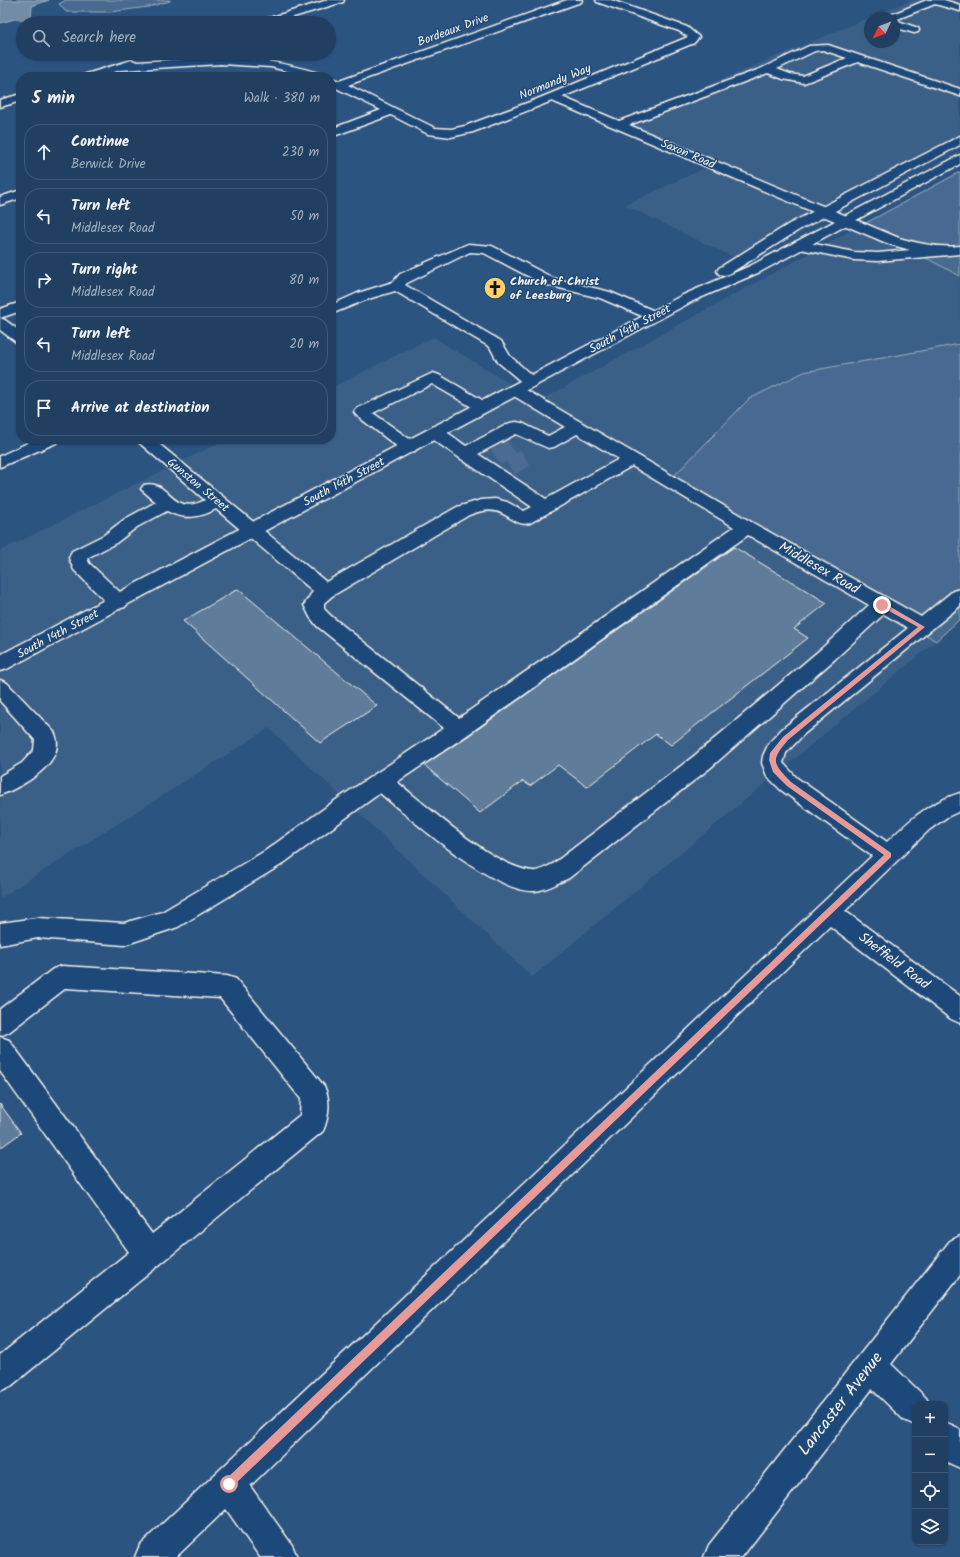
<!DOCTYPE html>
<html lang="en">
<head>
<meta charset="utf-8">
<style>
  :root { --surface:#213f61; --page:#2d4a6a; --text:#f1f3f6; --muted:#a2afbd; --line:#3e5876 }
  body { margin:0; font-family:Kalam,sans-serif; background:var(--page); color:var(--text) }
  .controls { position:absolute; right:12px; bottom:12px; display:grid; overflow:hidden; border-radius:8px; box-shadow:0 1px 3px #0004 }
  .controls button { width:36px; height:36px; display:grid; place-items:center; padding:0; border:0; border-bottom:1px solid var(--line); background:var(--surface); color:var(--text); font:20px sans-serif }
  .compass { position:absolute; left:864px; top:12px; width:36px; height:36px; border-radius:50%; background:var(--surface); box-shadow:0 1px 3px #0004; rotate:227deg }
  .stop { position:absolute; width:12px; height:12px; margin:-9px; border:3px solid #e69b98; border-radius:50%; background:#fff }
  .stop.end { background:#e69b98; border-color:#fff; box-shadow:0 1px 4px #0008 }
  .list { margin:0; padding:0; list-style:none }
  h2 { display:flex; justify-content:space-between; align-items:center; height:52px; margin:0; padding:0 16px; font-size:17px }
  h2 small { font-size:13px; font-weight:400; color:var(--muted) }
  .list li { display:grid; grid-template-columns:26px 1fr auto; gap:12px; align-items:center; box-sizing:border-box; height:56px; margin:0 8px 8px; padding:0 8px; border:1px solid var(--line); border-radius:16px }
  .list b { display:block; font-size:15px; white-space:nowrap }
  .list p { margin:0; font-size:13px; white-space:nowrap; color:var(--muted) }
  .list em { font-size:13px; font-style:normal; color:var(--muted) }
  .icon { flex:none; width:22px; height:22px; fill:none; stroke:currentColor; stroke-width:2; stroke-linecap:round; stroke-linejoin:round }
  .map { position:relative; flex:none; width:960px; height:1557px; overflow:hidden }
  .search { position:absolute; background:var(--surface); box-shadow:0 1px 3px #0004; left:16px; top:16px; width:320px; height:44px; display:flex; align-items:center; gap:10px; box-sizing:border-box; padding:0 14px; border-radius:22px; color:var(--muted); font-size:15px }
  .panel { position:absolute; background:var(--surface); box-shadow:0 1px 3px #0004; left:16px; top:72px; width:320px; height:372px; border-radius:16px }
  .map>svg:first-child { display:block }
  .built { fill:#3b6088; fill-rule:evenodd }
  .green { fill:#496b90; stroke:#9eaebc }
  .water { fill:#738ca6; stroke:#a7b4c0 }
  .building { fill:#5e7b9a; stroke:#f4f1e8 }
  .lines { fill:none; stroke-linecap:round; stroke-linejoin:round }
  .minor-tunnel { stroke:#4a6c90; stroke-width:18; stroke-dasharray:18 9; stroke-linecap:butt }
  .minor-casing { stroke:#f4f1e8; stroke-width:3 }
  .highway-casing { stroke:#f4f1e8; stroke-width:3 }
  .minor { fill:#1f4a7a; fill-rule:evenodd }
  .highway { fill:#1f4a7a; fill-rule:evenodd }
  .route { fill:#e69b98 }
  .labels { text-anchor:middle; dominant-baseline:central; stroke-width:3; stroke-linejoin:round; paint-order:stroke }
  .far-street-label { font-size:12px; fill:#f4f1e8; stroke:#1f4a7a }
  .far-poi-label { font-size:12px; font-weight:bold; fill:#f4f1e8; stroke:#1f4a7a; text-anchor:start }
  .street-label { font-size:14px; fill:#f4f1e8; stroke:#1f4a7a }
  .near-street-label { font-size:17px; fill:#f4f1e8; stroke:#1f4a7a }
</style>
</head>
<body>
<div class="map">
<svg width="960" height="1557" viewBox="0 0 960 1557">
  <rect width="100%" height="100%" fill="#2c5481"/>
  <filter id="ink" filterUnits="userSpaceOnUse"><feTurbulence type="fractalNoise" baseFrequency=".025" numOctaves="2"/><feDisplacementMap in="SourceGraphic" scale="8" xChannelSelector="R" yChannelSelector="G"/><feConvolveMatrix kernelMatrix="1 2 1 2 8 2 1 2 1" color-interpolation-filters="sRGB"/></filter>
  <g filter="url(#ink)">
    <path class="built" d="M911,0H960V135L789,224L733,257L625,205L714,164L618,123ZM870,18H894V42H870Z
      M854,229L889,243L911,250L960,276V344L804,372L671,480L936,641L532,977L269,728L0,898V673L524,392L538,400L556,392Z
      M433,337L512,385L0,656V551L227,439H331V388Z"/>
    <path class="green" d="M66,0H170V1L148,7L110,12H66L59,4Z
      M960,172V246C922,248 899,238 864,224Z
      M911,250L948,255L960,254V276Z
      M960,344V619L936,641L670,480L749,399L804,372Z"/>
    <path class="water" d="M0,0H49L32,6L31,18L24,21L15,19L0,23Z"/>
    <path class="building" d="M734,547L827,603L794,629L808,638L671,745L656,734L587,787L558,765L530,786L523,781L480,813L424,765L468,736Z
      M238,589L377,706L320,743L183,621Z
      M0,1104L21,1133L0,1148Z"/>
    <g class="lines">
      <path class="minor-tunnel" d="M496,457L517,444
        M510,467L532,453"/>
      <g class="minor-casing">
        <path id="minor" d="M328,0H344L343,2L274,23H258L259,21Z
          M567,0H582L581,2L348,85L435,128L451,129L465,126L535,100L688,37L679,31L597,2L596,0H611L687,27L699,37L694,43L562,97L619,121L760,69L809,46L828,45L960,89V96L858,62L804,83L783,79L768,73L629,125L899,238C920,244 938,248 960,246V254L878,261L854,260L795,248L793,245L795,242L800,241L854,252L878,253L910,250L889,244L552,101L473,132L451,137L428,134L391,115L331,137V129L381,110L334,87L331,85V78L339,81ZM823,50L847,58L803,76L790,74L777,69L815,51Z
          M927,0H944L960,5V11L935,4L895,20L918,28L919,30L918,32L914,33L894,27V18H887L888,16Z
          M221,57C257,58 290,64 325,75L327,77H310L271,67L221,64L120,70L99,77H81L83,75L132,60L137,62Z
          M21,94V101L0,107V100Z
          M21,190V198L0,205V197Z
          M468,244L492,246L553,278L610,292L659,313L661,316L659,319L654,320L649,319L600,298L543,284L484,253L470,252L407,283L405,285L501,341L510,356L539,382L537,385L531,387L525,385L498,362L490,347L395,291L368,299L331,314V305L358,293L393,282L400,274Z
          M21,302V311L0,318V309Z
          M0,318L5,320L21,332V344L16,342L0,330Z
          M433,373L439,375L489,404L491,407L489,410L483,412L477,410L432,384L373,413L415,443L417,447L415,451L409,452L403,451L356,415L354,412L356,409Z
          M515,385L521,387L753,523L921,617L953,591L960,589V606L804,734L786,753L783,763L797,778L887,842C912,818 927,804 960,793V811L947,817L929,830L845,911L960,996V1023L951,1019L830,926L250,1486L292,1545L297,1557H260L226,1509L176,1557H135L140,1545L872,856L781,790L767,776L762,763L763,756L769,743L782,729L908,628L884,614L835,659L710,768L569,878C559,882 547,890 535,891C495,894 411,819 380,793L281,865L178,927L124,945L38,938L0,945V923L38,918L124,923L162,912L265,851L336,800L444,728L317,626L310,617L304,605L313,591L216,509C200,518 183,520 167,511L137,527L116,543L87,558L89,563L125,597L128,602L125,607L118,609L111,607L74,570L69,558L72,551L104,535L125,519L156,502L141,489L144,485C170,478 170,518 205,500L135,439H153L326,582L457,507L481,500L495,499L507,502L524,511L532,507L429,437L427,433L429,429C443,426 455,439 466,446L510,423L516,422L522,423L548,436L565,427L509,393L507,390L509,387ZM516,434L548,448L554,447L577,434L619,459L546,499L478,454ZM632,466L734,527L459,718L331,616L324,609V603L332,596L469,515C477,512 486,509 495,511C508,513 516,527 530,523ZM748,535L869,605L821,649L694,756L553,864C546,867 539,872 532,871C495,868 427,806 397,782L467,735Z
          M36,439H58L56,443L0,467V456Z
          M0,680L7,683L54,732C69,761 22,787 0,795V776L22,763L34,750L35,740L0,701Z
          M62,966L227,976L236,979L324,1086C331,1100 329,1117 323,1131L11,1386L0,1391V1355L129,1252L0,1071V1037L9,1040L152,1234L300,1115L301,1099L220,998L66,988L9,1032L0,1036V1009L53,969Z
          M960,1236V1275L891,1364L926,1398L929,1404H915V1425L904,1420L872,1389L742,1557H704L709,1545L950,1241Z
          M945,1422L956,1427L960,1430V1468L949,1463L945,1460Z"/>
      </g>
      <g class="highway-casing">
        <path id="highway" d="M960,136V145L799,230L729,274L724,275L719,274L717,271L719,268L789,224Z
          M960,155V164L760,272L693,301L7,669L0,671V655L683,295L750,266Z"/>
      </g>
      <use href="#minor" class="minor"/>
      <use href="#highway" class="highway"/>
    </g>
  </g>
  <path class="route" d="M880,603H884L925,627L788,740C770,761 773,763 791,782L891,853V857L232,1487L229,1488L225,1487L224,1484L225,1480L884,855L787,786L773,772L769,760L770,753L783,737L918,627L880,606Z"/>
  <defs>
    <g id="church-disc" transform="scale(1.15)"><circle r="9.5" fill="#ffd166" stroke="#1f4a7a"/><path d="M-1.2-6h2.4v3.5h3.3v2.4h-3.3V6h-2.4V-.1h-3.3v-2.4h3.3Z" fill="#111"/></g>
  </defs>
  <g fill-rule="evenodd">
    <use href="#church-disc" x="495" y="288"/>
  </g>
  <g class="labels">
    <g class="far-street-label">
      <text transform="translate(453 30) rotate(-20)">Bordeaux Drive</text>
      <text transform="translate(555 82) rotate(-22)">Normandy Way</text>
      <text transform="translate(688 154) rotate(23)">Saxon Road</text>
      <text transform="translate(630 329) rotate(-28)">South 14th Street</text>
      <text transform="translate(344 482) rotate(-28)">South 14th Street</text>
      <text transform="translate(198 485) rotate(40)">Gunston Street</text>
      <text transform="translate(58 634) rotate(-28)">South 14th Street</text>
    </g>
    <g class="far-poi-label">
      <text x="510" y="281">Church of Christ<tspan x="510" dy="14">of Leesburg</tspan></text>
    </g>
    <g class="street-label">
      <text transform="translate(819 568) rotate(30)">Middlesex Road</text>
      <text transform="translate(894 961) rotate(37)">Sheffield Road</text>
    </g>
    <g class="near-street-label">
      <text transform="translate(841 1404) rotate(-52)">Lancaster Avenue</text>
    </g>
  </g>
</svg>
<div class="controls">
<button>+</button>
<button>−</button>
<button><svg class="icon" aria-label="locate" viewBox="0 0 24 24"><circle cx="12" cy="12" r="6"/><path d="M12 2v4M12 18v4M2 12h4M18 12h4"/></svg></button>
<button><svg class="icon" aria-label="layers" viewBox="0 0 24 24"><path d="M12 4l9 5-9 5-9-5zM3 14l9 5 9-5"/></svg></button>
</div>
<svg class="compass" viewBox="-18 -18 36 36"><path d="M0-13l5 13h-10z" fill="#e53935"/><path d="M0 13l5-13h-10z" fill="#a2afbd"/></svg>
<div class="stop" style="left:229px;top:1484px"></div>
<div class="stop end" style="left:882px;top:605px"></div>
<div class="search"><svg class="icon" aria-label="search" viewBox="0 0 24 24"><circle cx="10" cy="10" r="6"/><path d="M15 15l6 6"/></svg>Search here</div>
<section class="panel">
<h2>5 min<small>Walk · 380 m</small></h2>
<ul class="list">
<li><svg class="icon" aria-label="ahead" viewBox="0 0 24 24"><path d="M12 20V5M6 11l6-6 6 6"/></svg><div><b>Continue</b><p>Berwick Drive</p></div><em>230 m</em></li>
<li><svg class="icon" aria-label="left" viewBox="0 0 24 24"><path d="M17 20v-9H6M10 6l-5 5 5 5"/></svg><div><b>Turn left</b><p>Middlesex Road</p></div><em>50 m</em></li>
<li><svg class="icon" aria-label="right" viewBox="0 0 24 24"><path d="M7 20v-9h11M14 6l5 5-5 5"/></svg><div><b>Turn right</b><p>Middlesex Road</p></div><em>80 m</em></li>
<li><svg class="icon" aria-label="left" viewBox="0 0 24 24"><path d="M17 20v-9H6M10 6l-5 5 5 5"/></svg><div><b>Turn left</b><p>Middlesex Road</p></div><em>20 m</em></li>
<li><svg class="icon" aria-label="arrive" viewBox="0 0 24 24"><path d="M6 21V4h12l-3 4 3 4H6"/></svg><div><b>Arrive at destination</b></div></li>
</ul>
</section>
</div>
</body>
</html>
